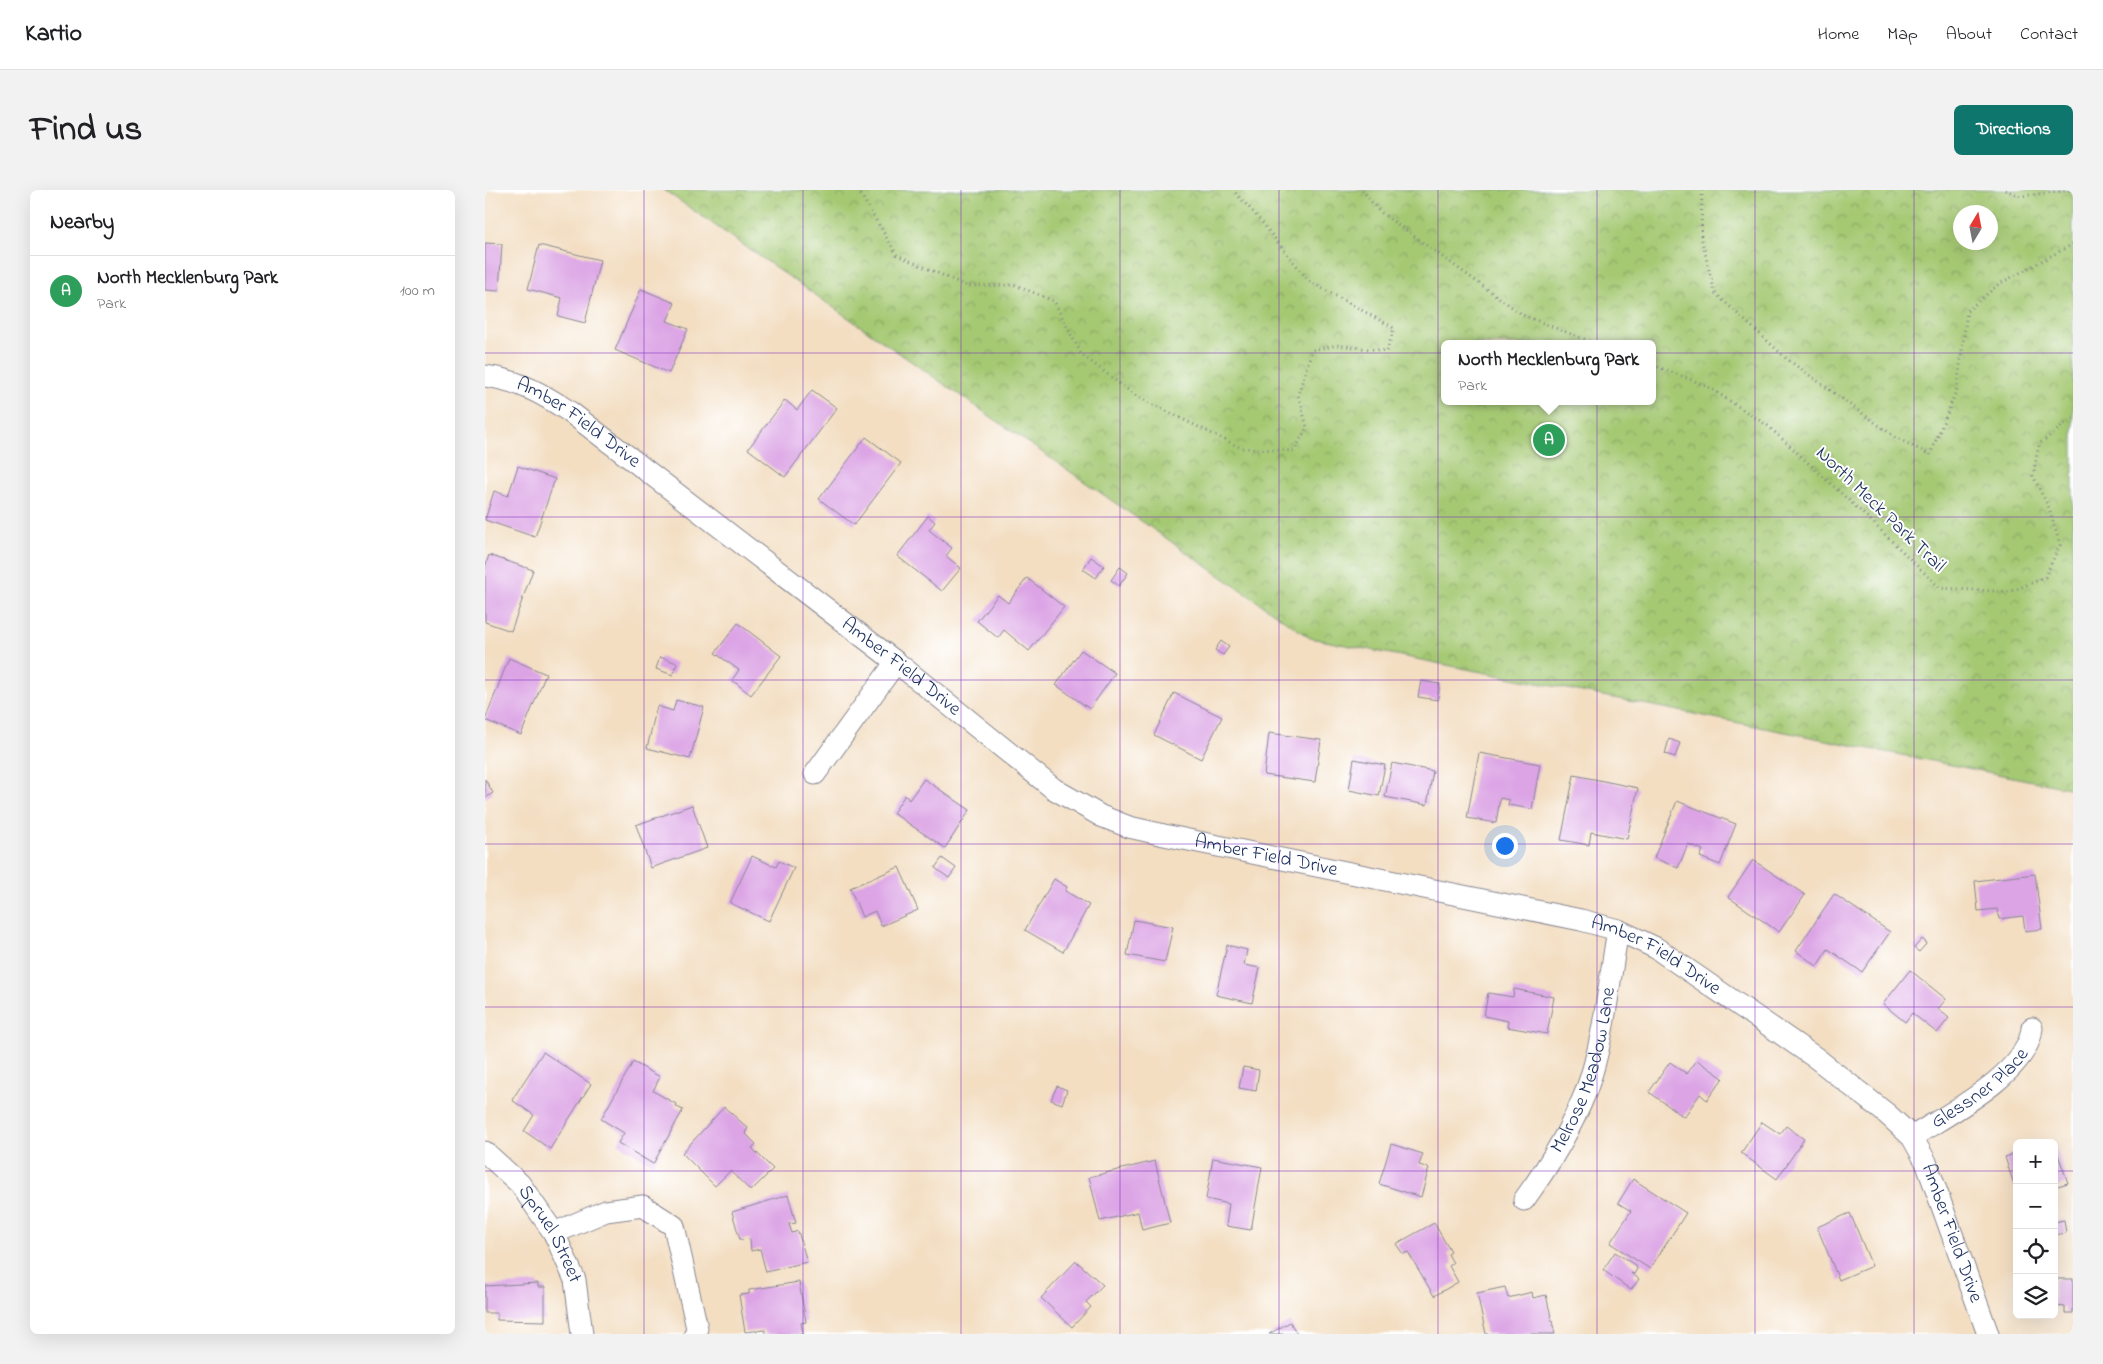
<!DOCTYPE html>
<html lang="en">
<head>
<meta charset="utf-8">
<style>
  :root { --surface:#fff; --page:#f2f2f2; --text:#202124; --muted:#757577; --line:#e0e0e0; --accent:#0f766e }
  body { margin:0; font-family:"Indie Flower",sans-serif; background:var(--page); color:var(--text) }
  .controls { position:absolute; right:15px; bottom:15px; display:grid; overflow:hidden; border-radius:8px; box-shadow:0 5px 20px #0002 }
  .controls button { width:45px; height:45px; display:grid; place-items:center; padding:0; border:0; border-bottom:1px solid var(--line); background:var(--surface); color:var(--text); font:25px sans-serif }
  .compass { position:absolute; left:1468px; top:15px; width:45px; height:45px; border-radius:50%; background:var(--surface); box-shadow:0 5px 20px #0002; rotate:10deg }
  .you { position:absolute; left:1019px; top:655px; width:18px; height:18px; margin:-12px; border:4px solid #fff; border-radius:50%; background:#1a73e8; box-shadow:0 0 0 8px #1a73e833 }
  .badge { display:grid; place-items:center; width:32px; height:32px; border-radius:50%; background:var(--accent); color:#fff; font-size:16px; font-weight:700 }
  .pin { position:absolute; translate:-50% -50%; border:2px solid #fff; box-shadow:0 1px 5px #0006 }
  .popup { position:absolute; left:956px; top:150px; width:215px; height:65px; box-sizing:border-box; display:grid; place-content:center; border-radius:8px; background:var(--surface); filter:drop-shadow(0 1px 4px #0005); font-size:16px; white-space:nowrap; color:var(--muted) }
  .popup b { font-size:19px; color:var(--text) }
  .popup::after { content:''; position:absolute; left:50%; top:100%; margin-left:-10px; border:10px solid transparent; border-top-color:var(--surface) }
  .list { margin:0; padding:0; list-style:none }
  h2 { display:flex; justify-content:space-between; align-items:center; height:65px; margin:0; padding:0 20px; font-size:21px }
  h2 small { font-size:16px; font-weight:400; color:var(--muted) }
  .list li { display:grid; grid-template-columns:32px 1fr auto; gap:15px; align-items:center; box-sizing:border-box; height:70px; padding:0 20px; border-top:1px solid var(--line) }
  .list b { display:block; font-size:19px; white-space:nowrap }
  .list p { margin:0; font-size:16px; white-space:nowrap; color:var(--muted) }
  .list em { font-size:16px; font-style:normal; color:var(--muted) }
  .icon { flex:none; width:28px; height:28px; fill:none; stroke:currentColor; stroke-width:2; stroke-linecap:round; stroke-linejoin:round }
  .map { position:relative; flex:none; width:1588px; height:1144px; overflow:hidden; border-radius:8px }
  header { display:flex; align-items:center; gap:30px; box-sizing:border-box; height:70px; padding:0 25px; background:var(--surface); border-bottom:1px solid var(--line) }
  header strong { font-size:24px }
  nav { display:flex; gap:28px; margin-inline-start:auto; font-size:18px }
  .intro { display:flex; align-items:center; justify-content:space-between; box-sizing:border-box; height:120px; padding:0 30px }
  h1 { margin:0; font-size:35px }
  .button { padding:12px 22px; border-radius:8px; background:var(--accent); color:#fff; font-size:18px; font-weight:700 }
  main { display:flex; gap:30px; padding:0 30px }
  aside { flex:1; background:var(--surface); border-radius:8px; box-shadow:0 5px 20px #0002 }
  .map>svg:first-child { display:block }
  .park { fill:url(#park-crowns); stroke:#607c68; fill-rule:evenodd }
  .building { fill:#dca4e5 }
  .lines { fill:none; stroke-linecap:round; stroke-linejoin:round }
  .minor-casing { stroke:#878690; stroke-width:23 }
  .path { stroke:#878690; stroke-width:3; stroke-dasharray:1 4; stroke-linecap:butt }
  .minor { stroke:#fff; stroke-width:21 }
  .grid { fill:none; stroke:#7b2cbf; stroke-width:1; stroke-opacity:0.55 }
  .labels { text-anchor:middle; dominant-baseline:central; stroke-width:4; stroke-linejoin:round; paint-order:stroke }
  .street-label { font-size:20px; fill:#1b2f5e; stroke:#fff }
</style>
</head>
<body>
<header>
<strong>Kartio</strong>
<nav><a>Home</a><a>Map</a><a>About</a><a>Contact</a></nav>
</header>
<div class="intro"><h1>Find us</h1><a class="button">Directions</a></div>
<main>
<aside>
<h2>Nearby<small></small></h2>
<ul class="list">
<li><span class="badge" style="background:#2e9e5b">A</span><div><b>North Mecklenburg Park</b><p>Park</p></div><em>100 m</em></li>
</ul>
</aside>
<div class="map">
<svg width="1588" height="1144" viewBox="0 0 1588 1144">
  <defs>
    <pattern id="park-crowns" width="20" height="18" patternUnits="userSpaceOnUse" patternTransform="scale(1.25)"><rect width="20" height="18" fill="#a5c973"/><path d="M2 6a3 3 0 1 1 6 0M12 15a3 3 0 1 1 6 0" fill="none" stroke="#86a462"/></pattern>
  </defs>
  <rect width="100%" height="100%" fill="#fff"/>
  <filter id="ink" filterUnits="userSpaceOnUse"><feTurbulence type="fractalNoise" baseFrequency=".02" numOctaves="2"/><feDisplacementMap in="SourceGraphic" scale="10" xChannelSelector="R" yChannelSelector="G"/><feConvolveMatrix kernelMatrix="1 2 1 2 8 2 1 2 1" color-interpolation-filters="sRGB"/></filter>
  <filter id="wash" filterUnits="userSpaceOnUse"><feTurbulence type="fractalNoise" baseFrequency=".0096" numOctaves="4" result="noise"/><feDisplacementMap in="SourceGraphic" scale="20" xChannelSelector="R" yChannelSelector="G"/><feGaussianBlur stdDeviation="1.12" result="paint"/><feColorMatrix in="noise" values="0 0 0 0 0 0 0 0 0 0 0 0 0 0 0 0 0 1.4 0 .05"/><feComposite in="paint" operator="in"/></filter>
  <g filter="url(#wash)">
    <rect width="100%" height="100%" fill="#f3dec2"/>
    <path class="park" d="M179,0H1588V599L825,448ZM1476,22H1506V52H1476ZM960,154H1168V211H960Z"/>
    <g id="blocks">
      <path class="building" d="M0,53L17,54L14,101L0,100Z
        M54,55L115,70L100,133L73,126L77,108L43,99Z
        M156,99L190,113L182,131L203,139L184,183L130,160Z
        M327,200L352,218L300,287L263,259L300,210L312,220Z
        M381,247L416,273L369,335L334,309Z
        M33,276L70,289L50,347L0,330L9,301L23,306Z
        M443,326L450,332L444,340L467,358L461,366L476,378L457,401L412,366Z
        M4,365L48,380L26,441L0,432V377Z
        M606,367L619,376L611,388L598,379Z
        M635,377L643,383L634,396L626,390Z
        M542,388L579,417L544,461L519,440L513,448L492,431L513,405L523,413Z
        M253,433L296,466L266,505L247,490L254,480L230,463Z
        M736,451L744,457L738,465L730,460Z
        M596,460L630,483L605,519L571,495Z
        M175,467L192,473L188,485L171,479Z
        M24,468L61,484L36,545L0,530Z
        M936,491L955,494L953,510L933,507Z
        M689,503L737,527L716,569L669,545Z
        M191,510L219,517L205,569L162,558L172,516L188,521Z
        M784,543L836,550L830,592L779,585Z
        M1184,549L1195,553L1190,567L1180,564Z
        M994,563L1055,574L1047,619L1023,615L1024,610L1015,608L1011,633L982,628Z
        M869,569L900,575L894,606L864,600Z
        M907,573L948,581L942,615L900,607Z
        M1089,585L1153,598L1142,649L1106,642L1104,655L1076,650Z
        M0,589L8,603L0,608Z
        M439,589L485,620L460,658L408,623L420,605L424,610Z
        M1192,611L1251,634L1235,675L1215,667L1218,660L1203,654L1193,678L1169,668Z
        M207,615L222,658L166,678L151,635Z
        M267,666L291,677L294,671L309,678L284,731L245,713Z
        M457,668L471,678L464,688L450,678Z
        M1268,670L1320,705L1294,742L1243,707Z
        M414,677L433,720L396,736L390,721L377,727L365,698Z
        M1550,684L1557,739L1540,741L1538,726L1514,729L1512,719L1493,721L1490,691Z
        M569,689L582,697L580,701L604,715L578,762L540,740Z
        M1349,704L1405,742L1377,782L1343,759L1332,776L1311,761Z
        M649,730L688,737L680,772L642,765Z
        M1437,749L1442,753L1434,762L1429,758Z
        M742,755L762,760L759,775L775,778L767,813L731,805Z
        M1425,780L1461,809L1453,819L1464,828L1452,843L1427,823L1420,832L1398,814Z
        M1029,799L1069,807L1062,844L1022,837L1023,831L999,826L1003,803L1028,807Z
        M58,862L106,894L65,959L39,941L49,925L27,910Z
        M1212,870L1238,888L1222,910L1215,904L1199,927L1164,902L1185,872L1202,884Z
        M148,872L175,887L168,901L191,914L190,916L198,920L168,974L133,953L139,943L116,929Z
        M758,877L774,880L771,901L754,898Z
        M572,896L582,900L577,914L566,910Z
        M239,917L263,938L260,943L271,954L267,958L288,979L266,1001L245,981L230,996L197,963Z
        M1277,932L1295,944L1301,936L1319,949L1292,989L1256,963Z
        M1569,953L1583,993L1569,997Z
        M906,954L938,964L934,975L944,978L936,1007L894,994Z
        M1532,963V1001H1531L1520,967Z
        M728,968L777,977L766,1040L741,1036L744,1014L721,1009Z
        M670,971L685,1033L657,1040L653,1022L615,1031L604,987Z
        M1148,989L1201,1023L1165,1079L1125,1053L1146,1021L1133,1013Z
        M303,1005L311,1033L304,1034L307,1043L313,1041L322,1072L281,1082L275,1059L266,1061L265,1049L255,1050L247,1022Z
        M1365,1023L1387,1076L1354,1090L1332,1037Z
        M1579,1030L1581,1043L1569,1045V1032Z
        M949,1033L966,1062L963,1064L968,1073L964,1076L973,1092L949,1106L923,1062L918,1064L911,1054Z
        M1130,1062L1151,1076L1152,1079L1149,1084L1146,1083L1154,1089L1146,1100L1118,1080Z
        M591,1071L618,1095L601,1112L606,1117L587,1137L556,1108Z
        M1569,1089H1588V1123H1580V1117L1569,1116Z
        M314,1092L321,1132L316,1133L318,1144H280V1140L260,1142L254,1105L264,1104V1100Z
        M53,1093V1097H60V1131L12,1130V1123H0V1096Z
        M1020,1097L1023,1108L1047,1102L1048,1108L1061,1105L1070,1144H1001L992,1103Z
        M805,1132L812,1144H784Z"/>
    </g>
  </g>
  <g filter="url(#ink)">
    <use href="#blocks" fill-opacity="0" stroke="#878690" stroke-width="1"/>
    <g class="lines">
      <g class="minor-casing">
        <g id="minor">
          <path id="s1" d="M0,186C33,190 58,204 85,222L411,472L569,599L616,626L644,637L679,645L1096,730L1133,740L1171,758L1331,868L1402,924L1427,947L1441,972L1503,1144"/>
          <path d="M330,584L411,472"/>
          <path id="s2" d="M1427,947C1461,925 1544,883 1547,838"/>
          <path id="s3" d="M0,962L35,994L69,1043L90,1090L97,1144"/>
          <path id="s4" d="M1039,1010C1063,977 1086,939 1101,901C1119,853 1124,791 1133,740"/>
          <path d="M69,1043L121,1021L158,1016L189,1036L212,1138L210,1144"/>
        </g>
      </g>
      <path class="path" d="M373,0L412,65L482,96L530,95L569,111L596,164L651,206L756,258L809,261L822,237L813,205L827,160L852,155L902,161L909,138L824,91L770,24L748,0
        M877,0L894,21L1038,125L1111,154
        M1217,0L1216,47L1230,103L1302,169L1410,247L1445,265L1472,199L1482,121L1514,94L1588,54
        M1520,0L1535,6L1588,0
        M1168,175L1222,196L1283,236L1382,327L1455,398L1525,402L1560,387L1575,355L1564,318L1548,286L1554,254L1588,228"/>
      <use href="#minor" class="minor"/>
    </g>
  </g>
  <path class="grid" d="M159,0V1144M318,0V1144M476,0V1144M635,0V1144M794,0V1144M953,0V1144M1112,0V1144M1270,0V1144M1429,0V1144M0,163H1588M0,327H1588M0,490H1588M0,654H1588M0,817H1588M0,981H1532M1569,981H1588"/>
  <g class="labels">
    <g class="street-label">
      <text stroke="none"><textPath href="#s1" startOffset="106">Amber Field Drive</textPath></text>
      <text transform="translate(1395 320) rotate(44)">North Meck Park Trail</text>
      <text stroke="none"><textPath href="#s1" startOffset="511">Amber Field Drive</textPath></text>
      <text stroke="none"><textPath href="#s1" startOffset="931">Amber Field Drive</textPath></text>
      <text stroke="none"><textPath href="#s1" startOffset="1336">Amber Field Drive</textPath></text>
      <text stroke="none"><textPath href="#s4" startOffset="145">Melrose Meadow Lane</textPath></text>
      <text stroke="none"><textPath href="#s2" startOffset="84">Glessner Place</textPath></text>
      <text stroke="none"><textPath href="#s1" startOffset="1756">Amber Field Drive</textPath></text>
      <text stroke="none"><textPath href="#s3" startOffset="106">Spruel Street</textPath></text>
    </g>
  </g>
</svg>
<div class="controls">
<button>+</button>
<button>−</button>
<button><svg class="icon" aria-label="locate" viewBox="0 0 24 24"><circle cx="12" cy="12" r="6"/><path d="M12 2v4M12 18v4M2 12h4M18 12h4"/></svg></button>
<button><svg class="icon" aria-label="layers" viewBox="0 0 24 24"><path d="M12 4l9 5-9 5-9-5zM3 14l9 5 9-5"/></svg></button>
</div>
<svg class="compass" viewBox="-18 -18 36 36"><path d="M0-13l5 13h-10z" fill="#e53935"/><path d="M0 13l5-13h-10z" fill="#757577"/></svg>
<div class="you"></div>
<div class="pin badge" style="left:1064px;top:250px;background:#2e9e5b">A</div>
<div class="popup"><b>North Mecklenburg Park</b>Park</div>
</div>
</main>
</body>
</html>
